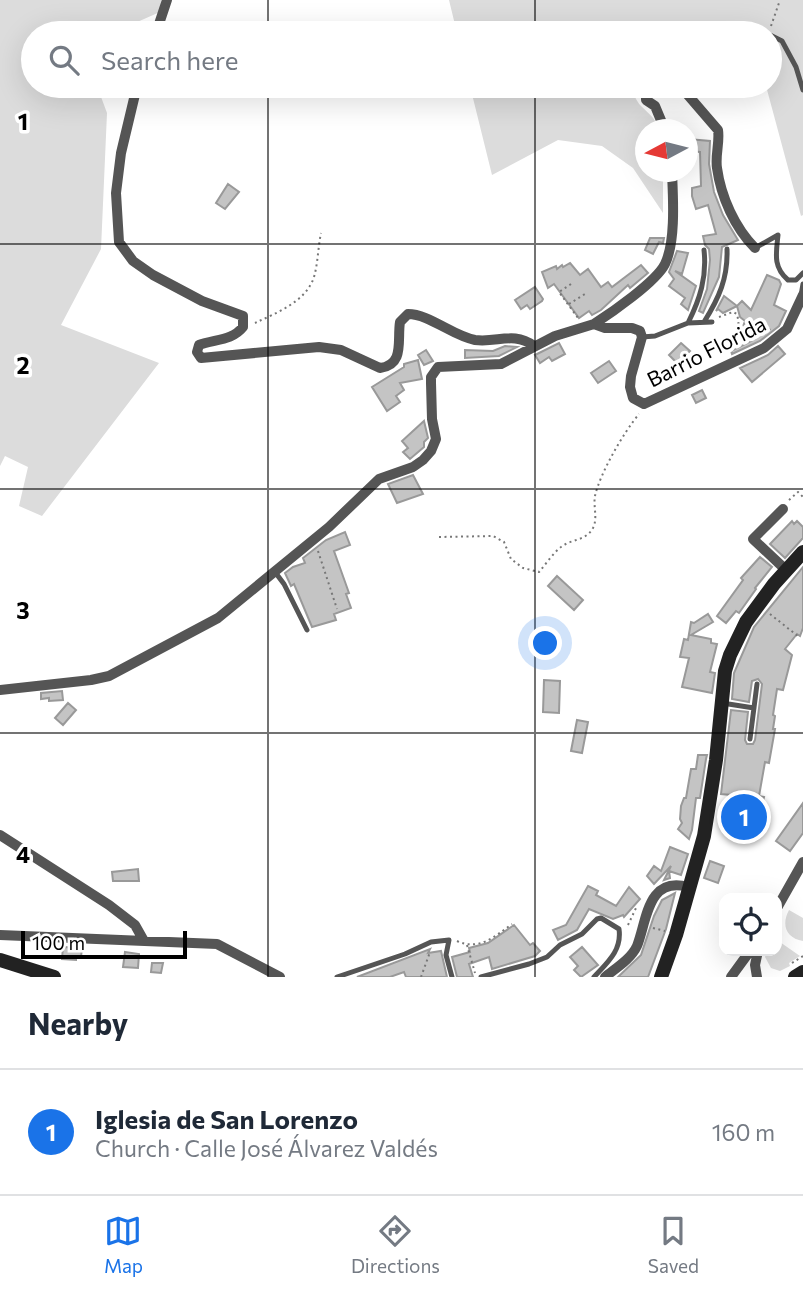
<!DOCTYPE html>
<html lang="en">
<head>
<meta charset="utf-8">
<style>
  :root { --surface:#fff; --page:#f2f2f3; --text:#1f2937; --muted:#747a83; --line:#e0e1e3; --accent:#1a73e8 }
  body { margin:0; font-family:Commissioner,sans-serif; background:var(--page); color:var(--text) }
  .controls { position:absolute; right:21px; bottom:21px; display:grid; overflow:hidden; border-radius:14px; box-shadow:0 7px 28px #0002 }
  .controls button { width:63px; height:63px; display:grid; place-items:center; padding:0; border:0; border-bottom:2px solid var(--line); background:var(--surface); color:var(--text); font:35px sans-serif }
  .compass { position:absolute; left:635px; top:119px; width:63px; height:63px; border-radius:50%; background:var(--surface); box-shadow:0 7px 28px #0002; rotate:263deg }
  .scale { position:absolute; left:21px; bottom:18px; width:166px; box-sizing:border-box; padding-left:7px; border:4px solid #000; border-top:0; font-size:19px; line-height:24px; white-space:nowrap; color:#000; -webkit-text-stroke:5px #fff; paint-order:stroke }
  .you { position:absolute; left:546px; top:644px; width:24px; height:24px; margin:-18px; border:5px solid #fff; border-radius:50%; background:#1a73e8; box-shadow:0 0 0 10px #1a73e833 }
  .badge { display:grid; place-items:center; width:46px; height:46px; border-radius:50%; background:var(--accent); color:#fff; font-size:23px; font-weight:700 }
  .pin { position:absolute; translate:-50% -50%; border:4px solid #fff; box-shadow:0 2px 7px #0006 }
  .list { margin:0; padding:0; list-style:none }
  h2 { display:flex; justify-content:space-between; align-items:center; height:91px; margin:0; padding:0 28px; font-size:30px }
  h2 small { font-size:23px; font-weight:400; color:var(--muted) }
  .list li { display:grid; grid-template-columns:46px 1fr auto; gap:21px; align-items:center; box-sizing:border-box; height:126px; padding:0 28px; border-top:2px solid var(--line) }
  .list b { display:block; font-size:26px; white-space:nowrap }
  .list p { margin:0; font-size:23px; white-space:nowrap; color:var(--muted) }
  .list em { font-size:23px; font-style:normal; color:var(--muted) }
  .icon { flex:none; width:38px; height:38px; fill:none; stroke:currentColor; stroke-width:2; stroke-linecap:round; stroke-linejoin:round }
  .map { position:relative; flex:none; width:803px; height:977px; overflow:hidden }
  .search { position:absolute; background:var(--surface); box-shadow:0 7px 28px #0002; left:21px; right:21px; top:21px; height:77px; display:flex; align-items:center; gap:18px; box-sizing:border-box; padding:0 24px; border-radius:38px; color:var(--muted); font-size:26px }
  .sheet { height:217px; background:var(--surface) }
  nav { display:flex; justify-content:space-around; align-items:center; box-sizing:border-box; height:98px; border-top:2px solid var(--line); background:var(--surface); font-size:19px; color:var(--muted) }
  nav a { display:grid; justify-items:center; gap:4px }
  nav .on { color:var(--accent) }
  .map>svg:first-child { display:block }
  .green { fill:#dcdcdc }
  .building { fill:#c4c4c4; stroke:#999; stroke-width:2 }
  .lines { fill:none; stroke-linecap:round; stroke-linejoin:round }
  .path { stroke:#777; stroke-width:2; stroke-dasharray:2 3.5; stroke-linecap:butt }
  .lane { stroke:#555; stroke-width:5 }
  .street { stroke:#555; stroke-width:10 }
  .secondary { stroke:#222; stroke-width:14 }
  .grid { fill:none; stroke:#000; stroke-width:2; stroke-opacity:0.55 }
  .labels { text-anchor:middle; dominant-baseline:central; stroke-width:7; stroke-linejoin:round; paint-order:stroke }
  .street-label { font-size:21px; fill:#000; stroke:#fff }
  .grid-label { font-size:23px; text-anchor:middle; font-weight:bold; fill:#000; stroke:#fff; stroke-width:7; stroke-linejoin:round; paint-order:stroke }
</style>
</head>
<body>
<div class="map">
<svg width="803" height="977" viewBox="0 0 803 977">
  <rect width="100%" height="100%" fill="#fff"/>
  <path class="green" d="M0,0H161L160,12L112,33H33V86H97L107,113L101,249L61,325L159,363L42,516L19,506L28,467L5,456L0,466Z
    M449,0H803V215L801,216L766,86H770V33H457Z
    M470,86H629C633,92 636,101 641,106C649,114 656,118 658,129L646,130V172H663V213L633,168L602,146L558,140L492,175Z
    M789,910L803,918V941C786,938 781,925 789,910Z
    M777,940L800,956L789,963L790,966L780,971L771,968L765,957L767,951H777Z"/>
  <path class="building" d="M688,139L710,141L709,164L714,192L723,215L738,240L722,247L719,277L703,313L699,311L707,289L710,260L709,249L705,245L703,236L716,234L708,205L696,209L692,196V188L701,186L700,152L688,151Z
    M228,184L239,192L225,209L216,203Z
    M650,238H664L663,243L659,242L653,254L645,250Z
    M677,251L688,253L682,274L675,271L696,286L688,310L681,304L685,298L669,286L674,279L669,272Z
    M570,263L580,275L588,269L601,287L608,282L612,287L641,265L648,273L630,288L628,285L601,310L592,315L589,311L579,318L554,284L548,288L542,272L556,266L557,269L562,265L563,267Z
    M767,275L779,280L781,284L774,305L786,311L779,326L760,341L732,354L731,351L751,341L741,332L745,321L740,317L737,306L723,313L718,309L716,311L724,296L737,306L742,301L751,310Z
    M535,287L543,299L542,301L530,309L527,305L521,309L515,300Z
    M559,343L565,354L552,361L549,357L540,363L535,355Z
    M681,343L690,351L677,363L669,355Z
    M505,346L517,347L499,356L465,358V350L493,351Z
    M778,346L785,354L752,382L740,368L768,355Z
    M426,350L433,361L424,365L418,355Z
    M418,360L422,379L400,383L404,390L396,396L400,402L387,411L372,387L404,367V364Z
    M609,361L616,371L598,383L591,373Z
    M702,390L706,398L696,403L692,395Z
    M424,421L428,438L424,442V447L410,459L403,452L408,448L402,441Z
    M413,475L423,494L397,503L388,484Z
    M792,521L794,524L797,521L803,527V538L785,558L770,544Z
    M345,532L350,545L334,551L349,593L346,594L351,608L334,614L336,620L312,627L294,584L291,586L285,573L293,567L305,563L303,558L326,540Z
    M760,557L772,567L755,588L756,589L739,613L736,611L726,623L717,616L743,580L741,578Z
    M803,567V628L800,636L797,634L785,649L792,655L783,690L777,689L773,715L775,716L773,729H775L769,763L765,762L759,796L764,797L755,831L747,830V826L729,822L732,812L727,811L731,795L721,794L731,710L748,712L745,740L747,744H753L755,740L762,684L758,679L752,681L749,702L732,699L734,673L754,627Z
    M557,576L583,600L574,610L548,586Z
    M708,614L713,622L691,635L711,639V643L717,644L710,672L715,673L712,693L682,687L689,658L680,657L684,639L688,640L691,622L694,623Z
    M544,680L560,681L559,713L543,712Z
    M62,691L63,700L49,701V698L41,699V693Z
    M68,703L76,710L63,725L55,718Z
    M577,720L588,722L582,753L571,751Z
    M698,755H707L706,759L700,798H696L692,830L689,839L678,829L682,823L680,819L681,806L684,798H686L691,769H696Z
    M803,803V833L790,851L776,841Z
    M670,847L688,854L681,875L669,871L670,878L664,880L671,866L654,884L647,876L654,866L661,871Z
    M710,861L724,866L718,883L704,878Z
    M138,869L139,881H113L112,872Z
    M588,886L598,891L596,895L616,906L629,887L640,899L624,917L623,915L613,919L589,909L577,930L558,940L553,930L566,925Z
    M675,893L666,929L648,977H618L641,955L654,916L662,900Z
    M514,925L530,945L533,943L540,951L535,956L492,969L489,957L469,964L473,977H457L452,957L470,952L469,948L488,943Z
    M63,947L82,948L81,957H76V960L62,959Z
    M582,947L598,965L581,977L574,970L578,966L570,957Z
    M430,949L428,953L441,951L447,977H406L404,972L390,977H357Z
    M125,952L139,954L138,968L123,967Z
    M152,963H163L161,973L151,972Z"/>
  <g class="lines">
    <path class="path" d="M771,26L780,0
      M571,284L559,292L578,318
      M569,304L585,294
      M719,317L733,312L737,314C742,336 734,340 721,355
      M255,323C276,313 306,302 314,277C318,263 318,247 321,233
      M735,339C751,344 756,334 765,323L770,330
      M789,500L798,492L803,497
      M439,537L493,536L504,542L511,559L523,568L539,572C546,564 553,553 561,547C571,539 586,541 593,528C598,518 593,506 595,496C600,473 624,432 639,414
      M318,551L337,609
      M770,614L799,637
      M628,925L636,908
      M653,928L665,931
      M457,941C479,951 494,937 512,924
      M467,945L475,973
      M792,963L803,956
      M421,977L430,952"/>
    <path class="lane" d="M770,35L782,41L796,67L803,90
      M639,86V90L645,96
      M755,248L778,235C776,254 773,267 788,280H796L803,273
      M801,296L803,284
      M704,322C719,298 728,278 727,249
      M688,323C700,299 707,277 704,250
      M642,337L655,336L688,323L712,322
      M275,572L284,584L307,630
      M722,703L754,708
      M750,739L757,684
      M337,977L405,954L431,942L449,940L446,955L452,977
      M481,977L529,964L547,957L560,945L582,934L597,919L601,918L619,929C622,950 608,962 594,977"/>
    <path class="street" d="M156,33L167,0
      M137,86L121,153L116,193L119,242L133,261L153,275L202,301L243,316V327C232,341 214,339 199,345L197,352L201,358L319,347L341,350L380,368C405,365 397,340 400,322L408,314C429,314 453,336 475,340C498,343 513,331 534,346
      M650,86L646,90V100L655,106L665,130
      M676,86L687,94L718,130C720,142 715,155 717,168C721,197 735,228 755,248
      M594,324C611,313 656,282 665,264C676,241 673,197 672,172
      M783,509L753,539L786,570
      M0,690L91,680L109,676L218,618L329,527L379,479L413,467L423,460L431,451L436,439L432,419L431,383V377L438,367L501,364L555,336L594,324L605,328H632L640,331L642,337L631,376L630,387L633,398L644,404L764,348L787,329L803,295
      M0,835L109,905L135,925L144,941
      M777,908L803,862
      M0,935L217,944L280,977
      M605,977C616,968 631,959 637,946C647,921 647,876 688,887
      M731,977L750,951
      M757,977L755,965L758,951"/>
    <path class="secondary" d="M0,960L54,977
      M661,977L676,935L704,836L716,760L725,671L730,655L746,622L774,584L803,552
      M795,977L803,972"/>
  </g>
  <path class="grid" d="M268,0V33M535,0V33M268,86V977M535,86V977M0,244H803M0,489H803M0,733H803"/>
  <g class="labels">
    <g class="street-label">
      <text transform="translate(706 351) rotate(-27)">Barrio Florida</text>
    </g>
  </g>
  <g class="grid-label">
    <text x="23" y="130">1</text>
    <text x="23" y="374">2</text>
    <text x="23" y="619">3</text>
    <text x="23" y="863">4</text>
  </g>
</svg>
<div class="controls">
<button><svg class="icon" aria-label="locate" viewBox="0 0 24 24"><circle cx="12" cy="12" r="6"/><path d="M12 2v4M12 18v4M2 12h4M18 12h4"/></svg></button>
</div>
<svg class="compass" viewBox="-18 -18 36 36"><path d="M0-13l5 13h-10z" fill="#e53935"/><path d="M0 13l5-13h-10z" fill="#747a83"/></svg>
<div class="scale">100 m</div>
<div class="you"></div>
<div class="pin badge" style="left:744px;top:817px">1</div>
<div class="search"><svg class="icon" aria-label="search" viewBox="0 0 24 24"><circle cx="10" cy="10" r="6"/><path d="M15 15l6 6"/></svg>Search here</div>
</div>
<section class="sheet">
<h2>Nearby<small></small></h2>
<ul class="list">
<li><span class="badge">1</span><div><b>Iglesia de San Lorenzo</b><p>Church · Calle José Álvarez Valdés</p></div><em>160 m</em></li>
</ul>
</section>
<nav>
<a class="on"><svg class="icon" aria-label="map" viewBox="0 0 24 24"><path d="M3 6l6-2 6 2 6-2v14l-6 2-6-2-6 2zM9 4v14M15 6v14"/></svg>Map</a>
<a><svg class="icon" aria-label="directions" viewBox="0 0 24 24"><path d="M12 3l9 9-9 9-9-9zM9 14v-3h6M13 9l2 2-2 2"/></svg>Directions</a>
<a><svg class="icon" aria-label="saved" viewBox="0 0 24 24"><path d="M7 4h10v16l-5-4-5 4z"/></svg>Saved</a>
</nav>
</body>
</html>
